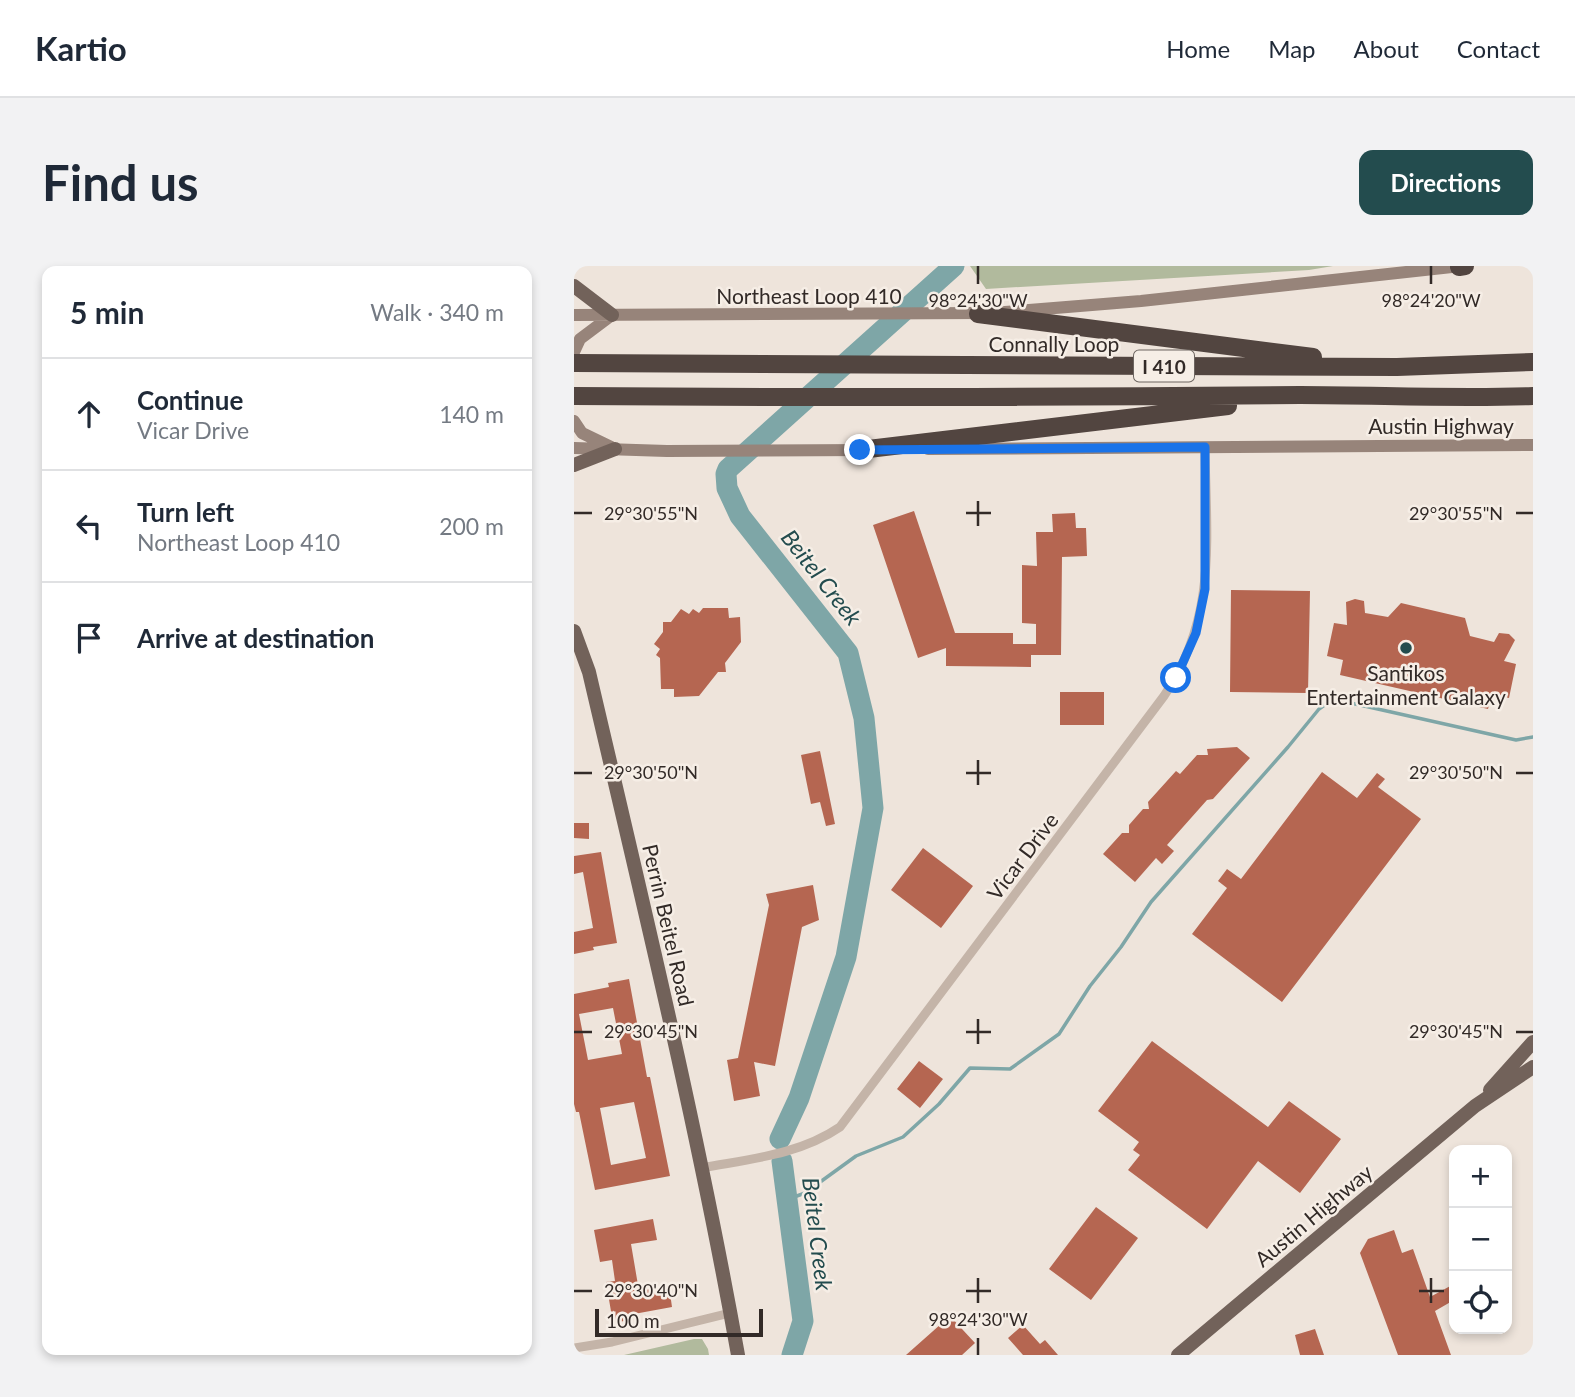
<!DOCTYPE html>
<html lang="en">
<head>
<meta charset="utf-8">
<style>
  :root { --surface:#fff; --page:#f2f2f3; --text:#1f2937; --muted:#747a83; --line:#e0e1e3; --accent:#234c4e }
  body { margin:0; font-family:Lato,sans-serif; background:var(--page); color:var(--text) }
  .controls { position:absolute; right:21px; bottom:21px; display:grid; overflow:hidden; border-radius:14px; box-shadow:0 4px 10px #0003 }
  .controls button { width:63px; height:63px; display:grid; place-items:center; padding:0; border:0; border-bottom:2px solid var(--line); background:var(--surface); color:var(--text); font:35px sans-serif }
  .scale { position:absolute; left:21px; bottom:18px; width:168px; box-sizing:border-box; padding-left:7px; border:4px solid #322a27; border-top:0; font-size:19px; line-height:24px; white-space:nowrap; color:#322a27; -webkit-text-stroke:5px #f6eee6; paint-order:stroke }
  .stop { position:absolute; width:21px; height:21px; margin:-16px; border:5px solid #1a73e8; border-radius:50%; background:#fff }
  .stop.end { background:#1a73e8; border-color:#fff; box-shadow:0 2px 7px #0008 }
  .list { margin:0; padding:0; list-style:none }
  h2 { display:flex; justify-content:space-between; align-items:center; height:91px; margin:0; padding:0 28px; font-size:30px }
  h2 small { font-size:23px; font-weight:400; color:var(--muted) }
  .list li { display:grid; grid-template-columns:46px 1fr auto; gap:21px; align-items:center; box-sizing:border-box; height:112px; padding:0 28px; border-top:2px solid var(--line) }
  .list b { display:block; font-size:26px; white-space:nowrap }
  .list p { margin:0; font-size:23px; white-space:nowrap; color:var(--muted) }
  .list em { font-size:23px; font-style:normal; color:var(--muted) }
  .icon { flex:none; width:38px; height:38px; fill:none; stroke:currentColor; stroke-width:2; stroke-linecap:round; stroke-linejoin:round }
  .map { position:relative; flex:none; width:959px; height:1089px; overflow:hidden; border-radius:14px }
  header { display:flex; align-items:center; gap:42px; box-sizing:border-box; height:98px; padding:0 35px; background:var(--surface); border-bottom:2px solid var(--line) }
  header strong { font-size:33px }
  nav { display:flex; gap:38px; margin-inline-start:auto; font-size:24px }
  .intro { display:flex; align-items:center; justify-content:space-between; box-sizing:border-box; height:168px; padding:0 42px }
  h1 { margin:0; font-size:49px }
  .button { padding:18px 32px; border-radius:14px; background:var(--accent); color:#fff; font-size:24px; font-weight:700 }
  main { display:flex; gap:42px; padding:0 42px }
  aside { flex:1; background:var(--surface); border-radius:14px; box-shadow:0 4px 10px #0003 }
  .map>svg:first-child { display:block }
  .green { fill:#b1ba9d }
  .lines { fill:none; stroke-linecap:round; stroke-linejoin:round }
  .stream { stroke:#7ea6a7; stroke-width:3.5 }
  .river { stroke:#7ea6a7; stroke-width:21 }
  .building { fill:#b56651; fill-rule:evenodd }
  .street { stroke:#c4b4a8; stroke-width:9 }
  .secondary { stroke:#97847a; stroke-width:12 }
  .primary { stroke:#72625a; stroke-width:14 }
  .highway { stroke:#524540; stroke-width:18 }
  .route { stroke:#1a73e8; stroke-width:9 }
  .ticks { fill:none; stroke:#322a27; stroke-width:2.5 }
  .poi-dot { fill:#234c4e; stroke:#f6eee6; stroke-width:2.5 }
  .labels { text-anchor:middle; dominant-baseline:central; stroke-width:5; stroke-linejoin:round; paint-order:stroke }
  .shield { fill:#f6eee6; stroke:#6d6560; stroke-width:2 }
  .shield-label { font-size:19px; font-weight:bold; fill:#322a27 }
  .street-label { font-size:21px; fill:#322a27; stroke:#f6eee6 }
  .poi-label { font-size:21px; fill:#322a27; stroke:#f6eee6 }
  .water-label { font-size:23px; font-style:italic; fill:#234c4e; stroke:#f6eee6 }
  .ticks-label { font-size:18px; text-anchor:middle; fill:#322a27; stroke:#f6eee6; stroke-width:5; stroke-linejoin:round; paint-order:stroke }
</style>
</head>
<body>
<header>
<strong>Kartio</strong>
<nav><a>Home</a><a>Map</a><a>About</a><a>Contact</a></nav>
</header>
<div class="intro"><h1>Find us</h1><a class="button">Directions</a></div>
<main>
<aside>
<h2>5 min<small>Walk · 340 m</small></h2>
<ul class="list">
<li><svg class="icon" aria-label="ahead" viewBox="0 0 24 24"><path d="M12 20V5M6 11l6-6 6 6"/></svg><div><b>Continue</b><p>Vicar Drive</p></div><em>140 m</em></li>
<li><svg class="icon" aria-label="left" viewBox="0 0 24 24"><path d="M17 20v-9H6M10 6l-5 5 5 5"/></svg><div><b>Turn left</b><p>Northeast Loop 410</p></div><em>200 m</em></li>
<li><svg class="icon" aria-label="arrive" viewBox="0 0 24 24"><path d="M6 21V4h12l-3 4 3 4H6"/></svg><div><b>Arrive at destination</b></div></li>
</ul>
</aside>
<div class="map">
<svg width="959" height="1089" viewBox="0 0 959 1089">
  <rect width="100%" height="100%" fill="#eee4db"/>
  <path class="green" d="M396,0H759L735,4L412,23Z
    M120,1073H128L134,1083L135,1089H50Z"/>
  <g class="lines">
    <path class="stream" d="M212,934L231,927L282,890L329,871L365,838L396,802L436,803L485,768L516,720L547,681L577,636L714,481L745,443L752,438L768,435L942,474L959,471"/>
    <path class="river" d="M206,873L225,832L272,691L299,542L290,452L274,387L166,250L153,222L152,208L154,203L380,0
      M208,895L229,1055L218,1089"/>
  </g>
  <path class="building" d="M340,245L381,367H439V378H462V358L448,357V299L463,300L462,266H479L478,248L501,247L502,262H512L513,290L488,291L487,389H457V401L372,400V382L344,392L299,259Z
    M657,324L736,325L734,427L656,426Z
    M781,333L790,335L791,347L814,351L827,337L891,352L896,370L920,376L925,367L935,368L941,374L930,395L942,398L935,432L918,428L914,443L766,409L769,394L753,390L760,357L773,359L772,336Z
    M129,342H154L155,352L166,351L167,376L151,397L152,406H144L125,430L100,431V423H87L86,392L82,389L86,383L80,378L89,366V356H97L107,343L115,348L119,343L125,347Z
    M486,426H530V459H486Z
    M663,481L676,492L639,533L633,534L593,579L600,585L588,598L582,592L561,616L529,588L548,567H555V559L569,543H575L574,536L602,505L606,508L623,489H634L633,483Z
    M246,485L261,558L252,560L246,536L237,538L227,489Z
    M748,506L783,532L803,507L811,513L804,521L847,553L708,736L618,668L653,622L644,615L653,603L667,613Z
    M0,557H15V573L0,572Z
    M349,582L399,620L367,662L317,624Z
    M27,586L43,677L19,681L20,684L0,688V666L19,662L9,606L0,608V590Z
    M239,619L245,654L228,661L201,800L180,796L186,830L160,835L153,794L164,792L195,639L192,628Z
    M55,713L73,811H76L96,910L21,924L5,846H2L0,838V728L35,721L34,717ZM39,742L48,788L14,794L5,748ZM60,836L72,892L37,899L26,842Z
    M578,775L694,861L715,835L767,873L726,927L684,895L633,963L554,904L566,889L559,884L565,876L524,845Z
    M345,795L369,813L346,842L323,823Z
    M522,941L564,972L517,1034L475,1003Z
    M79,953L83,974L57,978L65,1025L95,1020L98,1041L49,1050L50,1055L39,1057L32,1016L41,1015L38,994L26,996L20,964Z
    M820,964L828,987L839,983L856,1031L880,1018V1034L861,1045L877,1089H824L786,987L794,973Z
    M376,1050L401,1077L388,1089H332Z
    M449,1059L466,1078L471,1074L484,1089H449L434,1072Z
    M741,1063L750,1089H726L721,1069Z"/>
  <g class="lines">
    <path class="street" d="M128,902C175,893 225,889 266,861L590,430C644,350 632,272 631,181
      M0,1082L38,1076L156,1047"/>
    <path class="secondary" d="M431,46L567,35L887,0
      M0,49L409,47
      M0,86L6,73L38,49
      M0,155L8,167L37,181
      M0,182L93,185L294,184
      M354,183L959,179"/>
    <path class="primary" d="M0,20L38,49
      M0,199L41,183
      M0,365L15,406C68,633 123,859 164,1089
      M916,824L959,776
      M604,1089L901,840L959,801"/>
    <path class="highway" d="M885,1L891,0
      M404,48L739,91
      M0,97L823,101L959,96
      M0,130C242,132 484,131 726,129C804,129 881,133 959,130
      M286,184L654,140"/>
  </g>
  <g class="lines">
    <path class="route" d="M286,184L631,181V323L622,367L602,412"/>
  </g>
  <path class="ticks" d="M404,0V18M857,0V18M404,235V260M0,247H18M392,247H417M942,247H959M404,494V519M0,507H18M392,507H417M942,507H959M404,753V778M0,766H18M392,766H417M942,766H959M404,1012V1037M857,1012V1037M0,1025H18M392,1025H417M845,1025H870M404,1072V1089"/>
  <circle class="poi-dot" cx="832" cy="382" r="7"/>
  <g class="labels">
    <rect class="shield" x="560" y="84.5" width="60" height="31" rx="5"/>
    <g class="shield-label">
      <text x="590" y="100">I 410</text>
    </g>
    <g class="street-label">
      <text x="235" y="29">Northeast Loop 410</text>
      <text x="480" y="77">Connally Loop</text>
      <text x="867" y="159">Austin Highway</text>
      <text transform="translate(448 590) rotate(-53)">Vicar Drive</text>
      <text transform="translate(95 659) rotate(77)">Perrin Beitel Road</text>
      <text transform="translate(739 949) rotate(-40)">Austin Highway</text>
    </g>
    <g class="poi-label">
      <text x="832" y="406">Santikos<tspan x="832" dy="24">Entertainment Galaxy</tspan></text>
    </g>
    <g class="water-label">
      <text transform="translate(248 311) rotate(52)">Beitel Creek</text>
      <text transform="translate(244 968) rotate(83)">Beitel Creek</text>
    </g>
  </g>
  <g class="ticks-label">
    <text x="404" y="41">98°24'30"W</text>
    <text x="857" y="41">98°24'20"W</text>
    <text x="77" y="254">29°30'55"N</text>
    <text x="882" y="254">29°30'55"N</text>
    <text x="77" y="513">29°30'50"N</text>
    <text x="882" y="513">29°30'50"N</text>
    <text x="77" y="772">29°30'45"N</text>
    <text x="882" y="772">29°30'45"N</text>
    <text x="77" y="1031">29°30'40"N</text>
    <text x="404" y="1060">98°24'30"W</text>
  </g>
</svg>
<div class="controls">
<button>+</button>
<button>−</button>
<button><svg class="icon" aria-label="locate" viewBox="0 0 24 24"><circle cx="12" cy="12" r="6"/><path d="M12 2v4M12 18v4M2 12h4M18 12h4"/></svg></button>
</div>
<div class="scale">100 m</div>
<div class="stop" style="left:602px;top:412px"></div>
<div class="stop end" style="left:286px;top:184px"></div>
</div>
</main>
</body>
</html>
